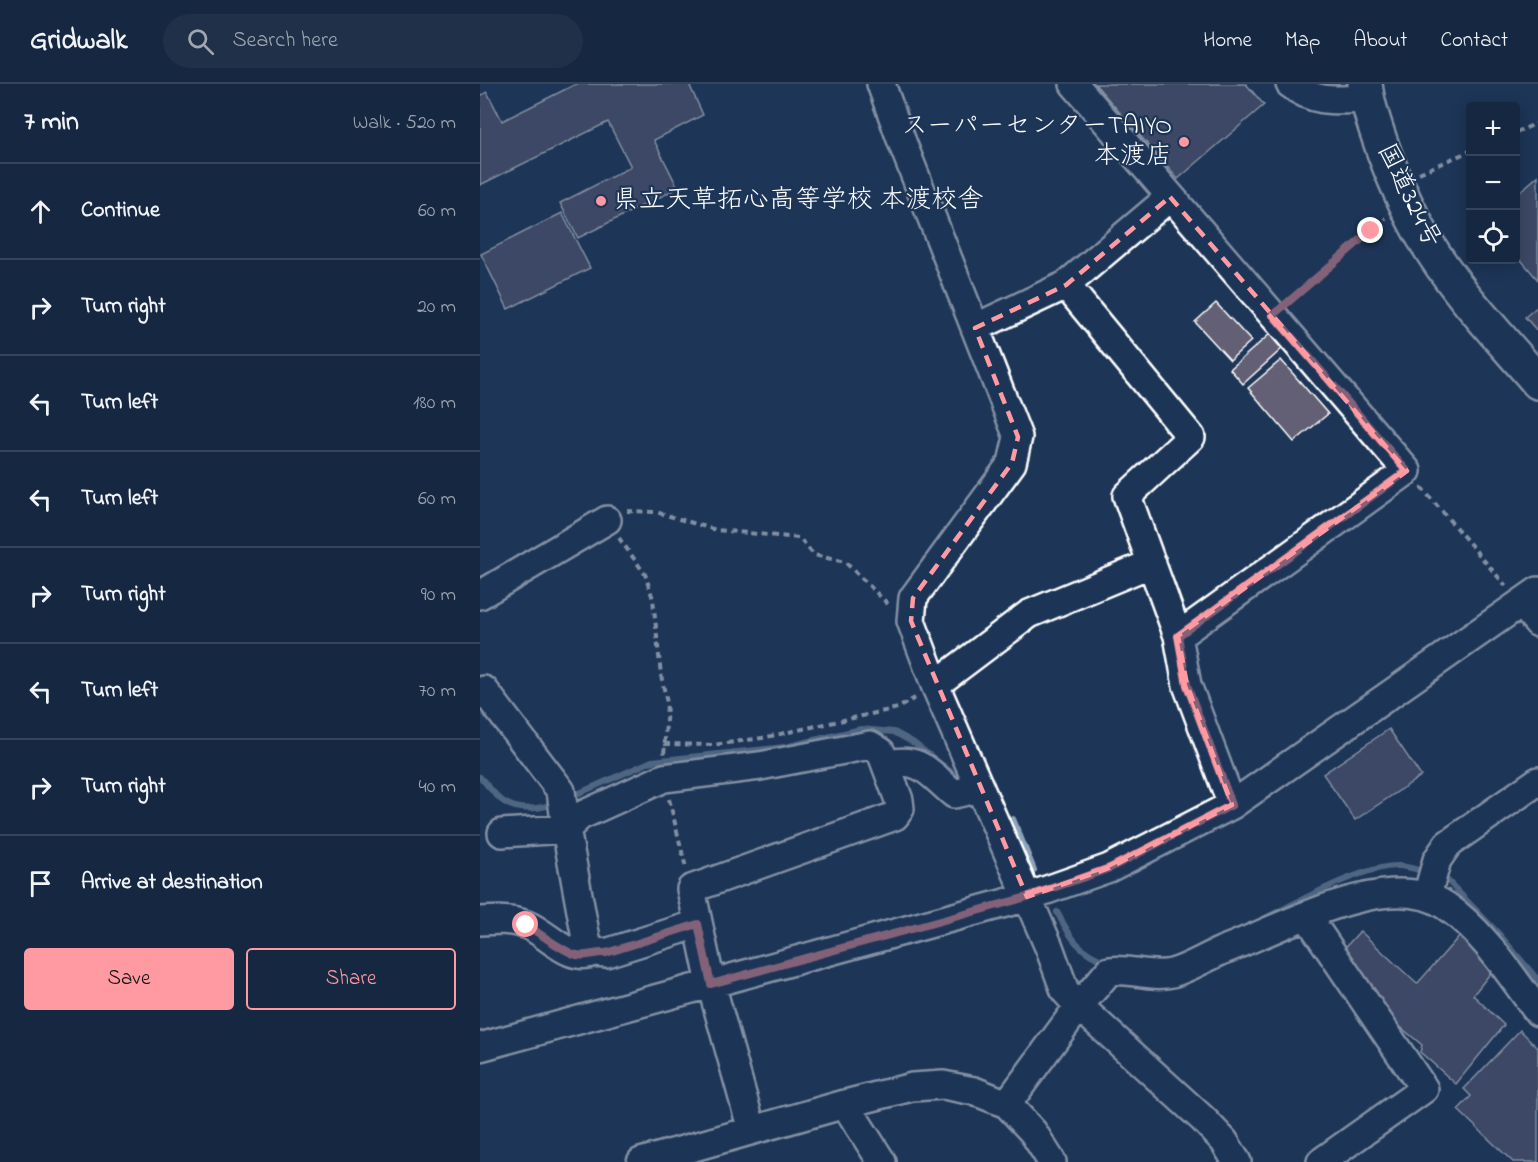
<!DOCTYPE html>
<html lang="en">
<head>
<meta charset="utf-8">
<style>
  :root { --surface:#162841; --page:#1f3048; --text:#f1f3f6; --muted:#9ea6b1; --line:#35445a; --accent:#ff9aa2 }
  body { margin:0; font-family:"Indie Flower","Klee One",sans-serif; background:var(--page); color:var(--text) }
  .controls { position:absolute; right:18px; top:18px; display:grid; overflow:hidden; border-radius:6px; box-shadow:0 3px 15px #0003 }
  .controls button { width:54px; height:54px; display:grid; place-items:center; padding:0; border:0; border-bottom:2px solid var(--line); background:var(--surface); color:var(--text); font:30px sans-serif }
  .stop { position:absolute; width:18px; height:18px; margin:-14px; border:4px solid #ff9aa2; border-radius:50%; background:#fff }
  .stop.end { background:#ff9aa2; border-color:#fff; box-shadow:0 2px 6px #0008 }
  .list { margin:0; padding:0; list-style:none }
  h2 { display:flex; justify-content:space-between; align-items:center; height:78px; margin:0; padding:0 24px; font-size:26px }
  h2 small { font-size:20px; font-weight:400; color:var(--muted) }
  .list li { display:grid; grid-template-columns:39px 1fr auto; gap:18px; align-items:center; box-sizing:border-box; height:96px; padding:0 24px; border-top:2px solid var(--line) }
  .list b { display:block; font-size:22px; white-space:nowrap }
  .list em { font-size:20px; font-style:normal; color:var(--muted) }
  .actions { display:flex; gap:12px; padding:18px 24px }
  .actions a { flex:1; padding:14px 0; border:2px solid var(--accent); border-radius:6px; text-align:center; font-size:21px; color:var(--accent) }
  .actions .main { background:var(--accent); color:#111 }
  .icon { flex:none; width:33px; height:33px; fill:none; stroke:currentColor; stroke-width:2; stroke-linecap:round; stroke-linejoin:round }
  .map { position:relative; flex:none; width:1058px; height:1078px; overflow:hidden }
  header { display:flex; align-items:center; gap:36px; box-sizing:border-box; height:84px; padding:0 30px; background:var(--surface); border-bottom:2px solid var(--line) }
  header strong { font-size:28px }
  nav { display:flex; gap:33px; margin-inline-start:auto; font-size:21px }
  .search { width:420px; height:54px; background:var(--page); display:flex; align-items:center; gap:15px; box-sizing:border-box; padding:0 21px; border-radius:33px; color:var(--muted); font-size:22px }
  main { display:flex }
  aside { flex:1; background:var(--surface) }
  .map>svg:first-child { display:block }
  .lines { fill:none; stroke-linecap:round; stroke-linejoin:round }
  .stream { stroke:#8da3b8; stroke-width:6 }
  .building { fill:#645f74; stroke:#fff; stroke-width:1.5 }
  .minor-casing { stroke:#fff; stroke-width:32 }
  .highway-casing { stroke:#fff; stroke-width:38 }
  .path { stroke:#fff; stroke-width:4; stroke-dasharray:6 4.5; stroke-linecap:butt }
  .minor { stroke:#1d3557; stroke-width:27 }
  .highway { stroke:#1d3557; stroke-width:33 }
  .route { stroke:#ff9aa2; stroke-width:8 }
  .marked { fill:none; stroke:#ff9aa2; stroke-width:4.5; stroke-dasharray:12 8; stroke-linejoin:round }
  .poi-dot { fill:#ff9aa2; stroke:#1d3557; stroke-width:2 }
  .labels { text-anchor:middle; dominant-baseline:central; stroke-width:4.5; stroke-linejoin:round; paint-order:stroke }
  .poi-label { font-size:26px; fill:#fff; stroke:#1d3557; text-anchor:end }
  .street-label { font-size:26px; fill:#fff; stroke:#1d3557 }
</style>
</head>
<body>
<header>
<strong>Gridwalk</strong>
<div class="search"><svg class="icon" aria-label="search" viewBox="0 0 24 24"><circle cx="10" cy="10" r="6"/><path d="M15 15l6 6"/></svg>Search here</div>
<nav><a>Home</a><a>Map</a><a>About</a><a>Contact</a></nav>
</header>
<main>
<aside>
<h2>7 min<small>Walk · 520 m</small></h2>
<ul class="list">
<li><svg class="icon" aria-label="ahead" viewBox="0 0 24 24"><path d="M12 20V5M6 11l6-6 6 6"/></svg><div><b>Continue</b></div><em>60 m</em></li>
<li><svg class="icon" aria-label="right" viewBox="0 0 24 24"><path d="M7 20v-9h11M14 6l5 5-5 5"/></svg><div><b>Turn right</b></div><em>20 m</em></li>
<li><svg class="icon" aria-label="left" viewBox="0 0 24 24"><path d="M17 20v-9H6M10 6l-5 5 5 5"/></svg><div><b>Turn left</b></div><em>180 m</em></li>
<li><svg class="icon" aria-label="left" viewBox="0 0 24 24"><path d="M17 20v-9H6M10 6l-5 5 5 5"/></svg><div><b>Turn left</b></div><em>60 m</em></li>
<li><svg class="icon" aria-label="right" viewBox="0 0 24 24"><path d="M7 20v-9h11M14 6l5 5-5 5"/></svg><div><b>Turn right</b></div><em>90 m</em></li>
<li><svg class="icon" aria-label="left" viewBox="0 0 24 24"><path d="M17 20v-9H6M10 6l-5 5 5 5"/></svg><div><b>Turn left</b></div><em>70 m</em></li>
<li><svg class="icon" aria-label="right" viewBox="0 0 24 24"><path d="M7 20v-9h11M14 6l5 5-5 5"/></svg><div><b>Turn right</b></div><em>40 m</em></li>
<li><svg class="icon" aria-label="arrive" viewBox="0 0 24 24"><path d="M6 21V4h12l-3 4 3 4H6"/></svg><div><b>Arrive at destination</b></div></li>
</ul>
<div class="actions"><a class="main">Save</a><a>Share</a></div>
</aside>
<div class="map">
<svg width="1058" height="1078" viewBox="0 0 1058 1078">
  <rect width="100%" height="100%" fill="#1d3557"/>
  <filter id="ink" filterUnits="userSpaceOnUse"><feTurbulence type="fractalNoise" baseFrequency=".0167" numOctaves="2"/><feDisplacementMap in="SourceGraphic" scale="12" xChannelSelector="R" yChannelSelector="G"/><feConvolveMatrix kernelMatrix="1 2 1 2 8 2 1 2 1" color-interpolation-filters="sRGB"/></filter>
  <g filter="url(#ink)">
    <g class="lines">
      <path class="stream" d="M0,693C7,700 15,712 24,718C39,728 61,725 76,719
        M88,714L172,677L305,663L381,645L414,648L434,659L484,698
        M533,735L554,786
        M960,794L968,797L1018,849L1058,896
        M577,828C590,853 600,870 628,878
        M781,836C815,820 884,780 920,782C929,783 939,786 947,789"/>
    </g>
    <path class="building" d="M96,0H209L223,31L174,56L198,104L98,154L80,119L151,83L128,38L0,101V12L7,8L22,37Z
      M615,0H766L784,21L698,95Z
      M1058,92V196L1036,170V111Z
      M82,129L110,184L28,225L1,170Z
      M736,219L771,257L750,276L715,238Z
      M1058,222V248L1045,233Z
      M791,249L804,263L763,300L750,285Z
      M801,276L848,330L814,358L768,304Z
      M909,645L941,692L875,736L843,690Z
      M880,847L937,900L983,848L1013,886L993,911L1024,941L976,1000L940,968L942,961L899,925L860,869Z
      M1040,946L1058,964V1078H1033L978,1026L991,1012L984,1005Z"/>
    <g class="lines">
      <g class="minor-casing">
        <path id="minor" d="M401,0L422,58L538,353L532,379L433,514L431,537L455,601L569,863L585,907L599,922L723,1035L744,1057L757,1078
          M594,0L927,387L698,552
          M810,0C835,20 857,16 887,15
          M586,201L711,353L647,412L698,552L707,601L752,721
          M495,244L586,201L690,113
          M0,511L127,436
          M1041,519L1058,539
          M455,601L549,530L672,479
          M0,609L4,606L81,707L86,745L107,860L114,868L126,869L218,840
          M406,681C440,671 450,690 474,710L500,704
          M22,749L86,745L100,732L184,694L280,682L390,661L401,668L419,716L420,725L415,732L211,805L231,900L272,1046
          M947,812L957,776L968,760L1058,697
          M827,832L944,1005L841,1078
          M0,837C16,836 32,835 47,841C69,850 89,879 114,868
          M0,963L547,813L629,784L752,721L1058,507
          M365,1020L402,1078
          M527,1020L599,922L629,887C650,884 671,894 692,889C710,884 728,872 746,865C802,844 911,782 966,822C1004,848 1031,892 1058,928
          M161,1078L365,1020L432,1003L463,1001L494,1007L527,1020L553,1048L572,1078"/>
      </g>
      <g class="highway-casing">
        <path id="highway" d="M885,0C888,24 897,48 905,71C916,99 928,128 944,154C975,207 1019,252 1058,298"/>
      </g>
      <path class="path" d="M1036,48L1058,39
        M939,89L990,67
        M809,217L906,134
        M941,403L1026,502
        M147,427L176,428L236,446L319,454L334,471L365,478L410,522
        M139,454L165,490L173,515L181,591L187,619L184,673
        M184,660L233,661L282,654L418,624L435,614
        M189,715L206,784"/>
      <use href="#minor" class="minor"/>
      <use href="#highway" class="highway"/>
    </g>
  </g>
  <g class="lines" filter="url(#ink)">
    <path class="route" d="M46,841C58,848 85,869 97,871C107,873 115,868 126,869L218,840L231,900L547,813L630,784L752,721L707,601L698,552L927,387L793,231L891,147"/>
  </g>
  <path d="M0 0H1058V1078H0ZM690,113L927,387L698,552L707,601L752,721L629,784L547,813L431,537L433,514L532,379L538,353L495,244L586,201Z" fill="#1d3557" fill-opacity=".55" fill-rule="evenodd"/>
  <path class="marked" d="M690,113L927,387L698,552L707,601L752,721L629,784L547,813L431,537L433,514L532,379L538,353L495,244L586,201Z"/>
  <g class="poi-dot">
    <circle cx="704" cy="58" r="6"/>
    <circle cx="121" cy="117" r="6"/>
  </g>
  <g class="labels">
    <g class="poi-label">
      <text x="692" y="43">スーパーセンターTAIYO<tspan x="692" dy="30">本渡店</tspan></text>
      <text x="133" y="117" text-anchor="start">県立天草拓心高等学校 本渡校舎</text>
    </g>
    <g class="street-label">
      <text transform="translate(928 112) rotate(64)">国道324号</text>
    </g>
  </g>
</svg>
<div class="controls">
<button>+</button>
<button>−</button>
<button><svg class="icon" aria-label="locate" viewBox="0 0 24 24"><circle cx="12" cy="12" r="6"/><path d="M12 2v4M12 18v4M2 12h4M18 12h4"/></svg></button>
</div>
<div class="stop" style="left:46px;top:841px"></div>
<div class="stop end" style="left:891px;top:147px"></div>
</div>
</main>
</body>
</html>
